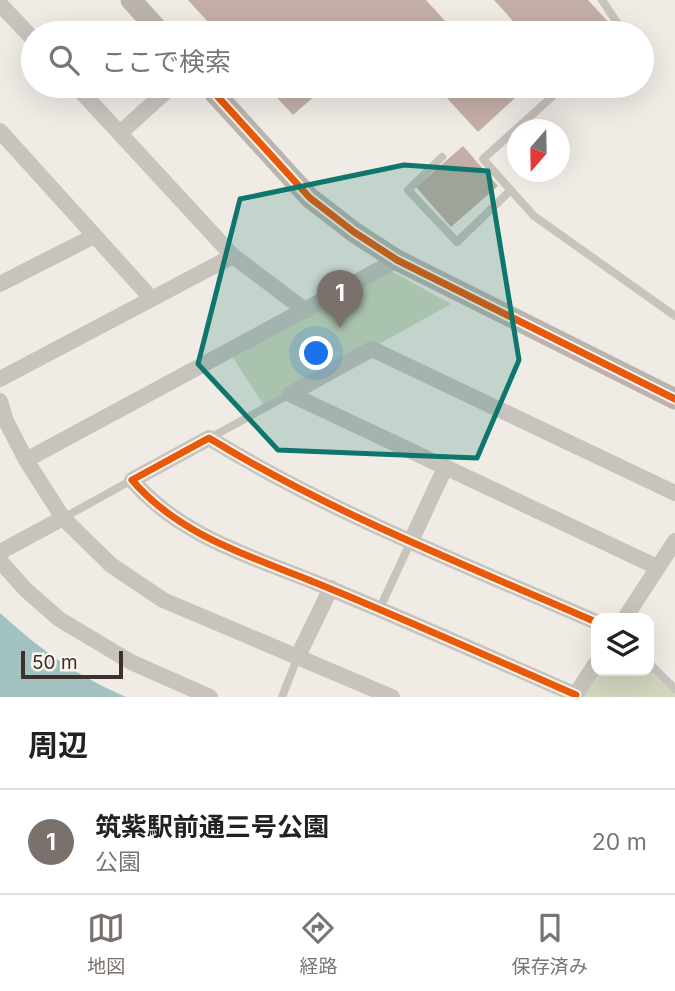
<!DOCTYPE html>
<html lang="ja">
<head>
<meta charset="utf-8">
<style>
  :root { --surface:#fff; --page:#f6f6f6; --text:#222; --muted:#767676; --line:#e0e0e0; --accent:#7a716c }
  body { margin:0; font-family:Inter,"Noto Sans JP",sans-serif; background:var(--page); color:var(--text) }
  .controls { position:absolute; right:21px; bottom:21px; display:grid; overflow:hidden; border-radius:14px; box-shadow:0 7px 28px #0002 }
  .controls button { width:63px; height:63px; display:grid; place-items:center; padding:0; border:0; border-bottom:2px solid var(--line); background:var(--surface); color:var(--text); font:35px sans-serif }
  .compass { position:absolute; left:507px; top:119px; width:63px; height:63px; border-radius:50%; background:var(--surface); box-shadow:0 7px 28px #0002; rotate:200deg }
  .scale { position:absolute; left:21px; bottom:18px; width:102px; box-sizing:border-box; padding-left:7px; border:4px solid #3b302b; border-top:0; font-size:19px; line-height:24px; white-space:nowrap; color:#3b302b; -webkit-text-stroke:5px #fbf5ee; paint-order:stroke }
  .you { position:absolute; left:317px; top:354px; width:24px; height:24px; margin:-18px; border:5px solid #fff; border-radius:50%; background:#1a73e8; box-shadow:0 0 0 10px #1a73e833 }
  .badge { display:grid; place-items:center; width:46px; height:46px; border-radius:50%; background:var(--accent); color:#fff; font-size:23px; font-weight:700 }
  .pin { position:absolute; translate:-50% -58px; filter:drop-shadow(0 2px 4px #0008) }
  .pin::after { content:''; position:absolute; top:37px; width:24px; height:21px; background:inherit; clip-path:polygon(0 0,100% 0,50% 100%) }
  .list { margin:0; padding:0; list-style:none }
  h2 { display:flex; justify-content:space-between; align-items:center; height:91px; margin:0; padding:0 28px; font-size:30px }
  h2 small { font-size:23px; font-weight:400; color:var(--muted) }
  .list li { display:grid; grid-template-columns:46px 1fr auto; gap:21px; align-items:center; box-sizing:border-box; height:105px; padding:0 28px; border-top:2px solid var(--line) }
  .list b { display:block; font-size:26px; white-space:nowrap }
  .list p { margin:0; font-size:23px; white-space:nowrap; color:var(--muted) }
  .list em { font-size:23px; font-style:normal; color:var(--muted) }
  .icon { flex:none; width:38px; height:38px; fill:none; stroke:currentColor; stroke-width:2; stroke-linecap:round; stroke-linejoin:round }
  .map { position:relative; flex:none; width:675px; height:697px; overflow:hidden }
  .search { position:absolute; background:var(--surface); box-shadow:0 7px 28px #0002; left:21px; right:21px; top:21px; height:77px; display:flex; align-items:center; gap:18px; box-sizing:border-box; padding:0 24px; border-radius:38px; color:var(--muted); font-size:26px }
  .sheet { height:196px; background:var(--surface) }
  nav { display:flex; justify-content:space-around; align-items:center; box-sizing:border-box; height:98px; border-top:2px solid var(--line); background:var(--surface); font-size:19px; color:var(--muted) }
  nav a { display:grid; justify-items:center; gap:4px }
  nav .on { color:var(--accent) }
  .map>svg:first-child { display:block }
  .green { fill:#d1d6bf }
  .water { fill:#a1c2c1 }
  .building { fill:#c3afa7 }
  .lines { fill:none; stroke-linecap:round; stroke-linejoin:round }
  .lane { stroke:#c9c3be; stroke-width:8 }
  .street { stroke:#c9c3be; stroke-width:16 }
  .secondary { stroke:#bab3ae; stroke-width:21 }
  .cycleway-casing { stroke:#fbf5ee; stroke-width:11 }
  .cycleway { stroke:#e8590c; stroke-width:7 }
  .marked { fill:#0f766e; fill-opacity:0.2; stroke:#0f766e; stroke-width:5; stroke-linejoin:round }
</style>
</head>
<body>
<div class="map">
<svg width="675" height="697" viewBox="0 0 675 697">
  <rect width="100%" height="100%" fill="#f0ebe5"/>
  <path class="green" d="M384,267L451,304L265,407L229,352Z
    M649,663L675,689V697H576L596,671H649Z"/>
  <path class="water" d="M0,613C41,650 75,675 126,697H0Z"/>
  <path class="building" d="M188,0H426L456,33H389L387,31L384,33H218Z
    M494,0H588L612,26L604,33H524Z
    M266,86H326L293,115Z
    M436,86H504L515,98L478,132Z
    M463,146L498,186L451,227L416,187Z"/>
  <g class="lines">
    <path class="lane" d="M602,0L624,33
      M564,86L483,159L534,216L675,316
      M442,157L408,190L457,242L511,190
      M210,438L290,394
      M63,518L132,480
      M379,610L411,541
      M649,663L675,689
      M282,697L298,656"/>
    <path class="street" d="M0,4L33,39
      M76,86L233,256L306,311
      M0,131L151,298
      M120,133L172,86
      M0,284L94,236
      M0,379L233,256
      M290,394L372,349L675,493
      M290,394L657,567
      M0,401L6,421L26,460L63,518L111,565L163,600L392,697
      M26,460L397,260
      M411,541L445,468
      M0,552L63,518
      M0,561L26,590L59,619L131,662L210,697
      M625,618L675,541
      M298,656L331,588
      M576,695C494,659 413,623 331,589C261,559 183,540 132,480L209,438C331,513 466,565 596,622
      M574,697L596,663"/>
    <path class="secondary" d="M131,0L161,33
      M208,86L310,198L354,232L397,260L675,399"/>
    <g class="cycleway-casing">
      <path id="cycleway" d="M208,86L310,198L354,232L397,260L675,399
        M576,695C494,659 413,623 331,589C261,559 183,540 132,480L209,438C331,513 466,565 596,622"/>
    </g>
    <use href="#cycleway" class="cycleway"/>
  </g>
  <path class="marked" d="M404,165L488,171L519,360L477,458L278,450L198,364L240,199Z"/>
</svg>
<div class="controls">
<button><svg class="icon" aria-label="layers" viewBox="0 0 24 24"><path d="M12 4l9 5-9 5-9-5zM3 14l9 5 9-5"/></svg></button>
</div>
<svg class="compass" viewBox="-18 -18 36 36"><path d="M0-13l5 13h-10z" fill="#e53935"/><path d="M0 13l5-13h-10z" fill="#767676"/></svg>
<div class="scale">50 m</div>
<div class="you"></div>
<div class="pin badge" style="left:340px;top:328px">1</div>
<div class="search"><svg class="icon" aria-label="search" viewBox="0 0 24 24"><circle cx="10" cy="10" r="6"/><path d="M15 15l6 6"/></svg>ここで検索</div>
</div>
<section class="sheet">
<h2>周辺<small></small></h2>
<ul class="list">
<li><span class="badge">1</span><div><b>筑紫駅前通三号公園</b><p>公園</p></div><em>20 m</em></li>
</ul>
</section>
<nav>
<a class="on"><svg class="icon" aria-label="map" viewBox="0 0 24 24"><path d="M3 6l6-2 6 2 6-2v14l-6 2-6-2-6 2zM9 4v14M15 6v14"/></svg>地図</a>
<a><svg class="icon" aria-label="directions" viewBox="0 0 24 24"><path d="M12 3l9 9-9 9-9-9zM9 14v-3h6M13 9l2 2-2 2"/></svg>経路</a>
<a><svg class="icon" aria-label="saved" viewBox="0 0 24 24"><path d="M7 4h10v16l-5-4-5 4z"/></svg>保存済み</a>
</nav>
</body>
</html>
